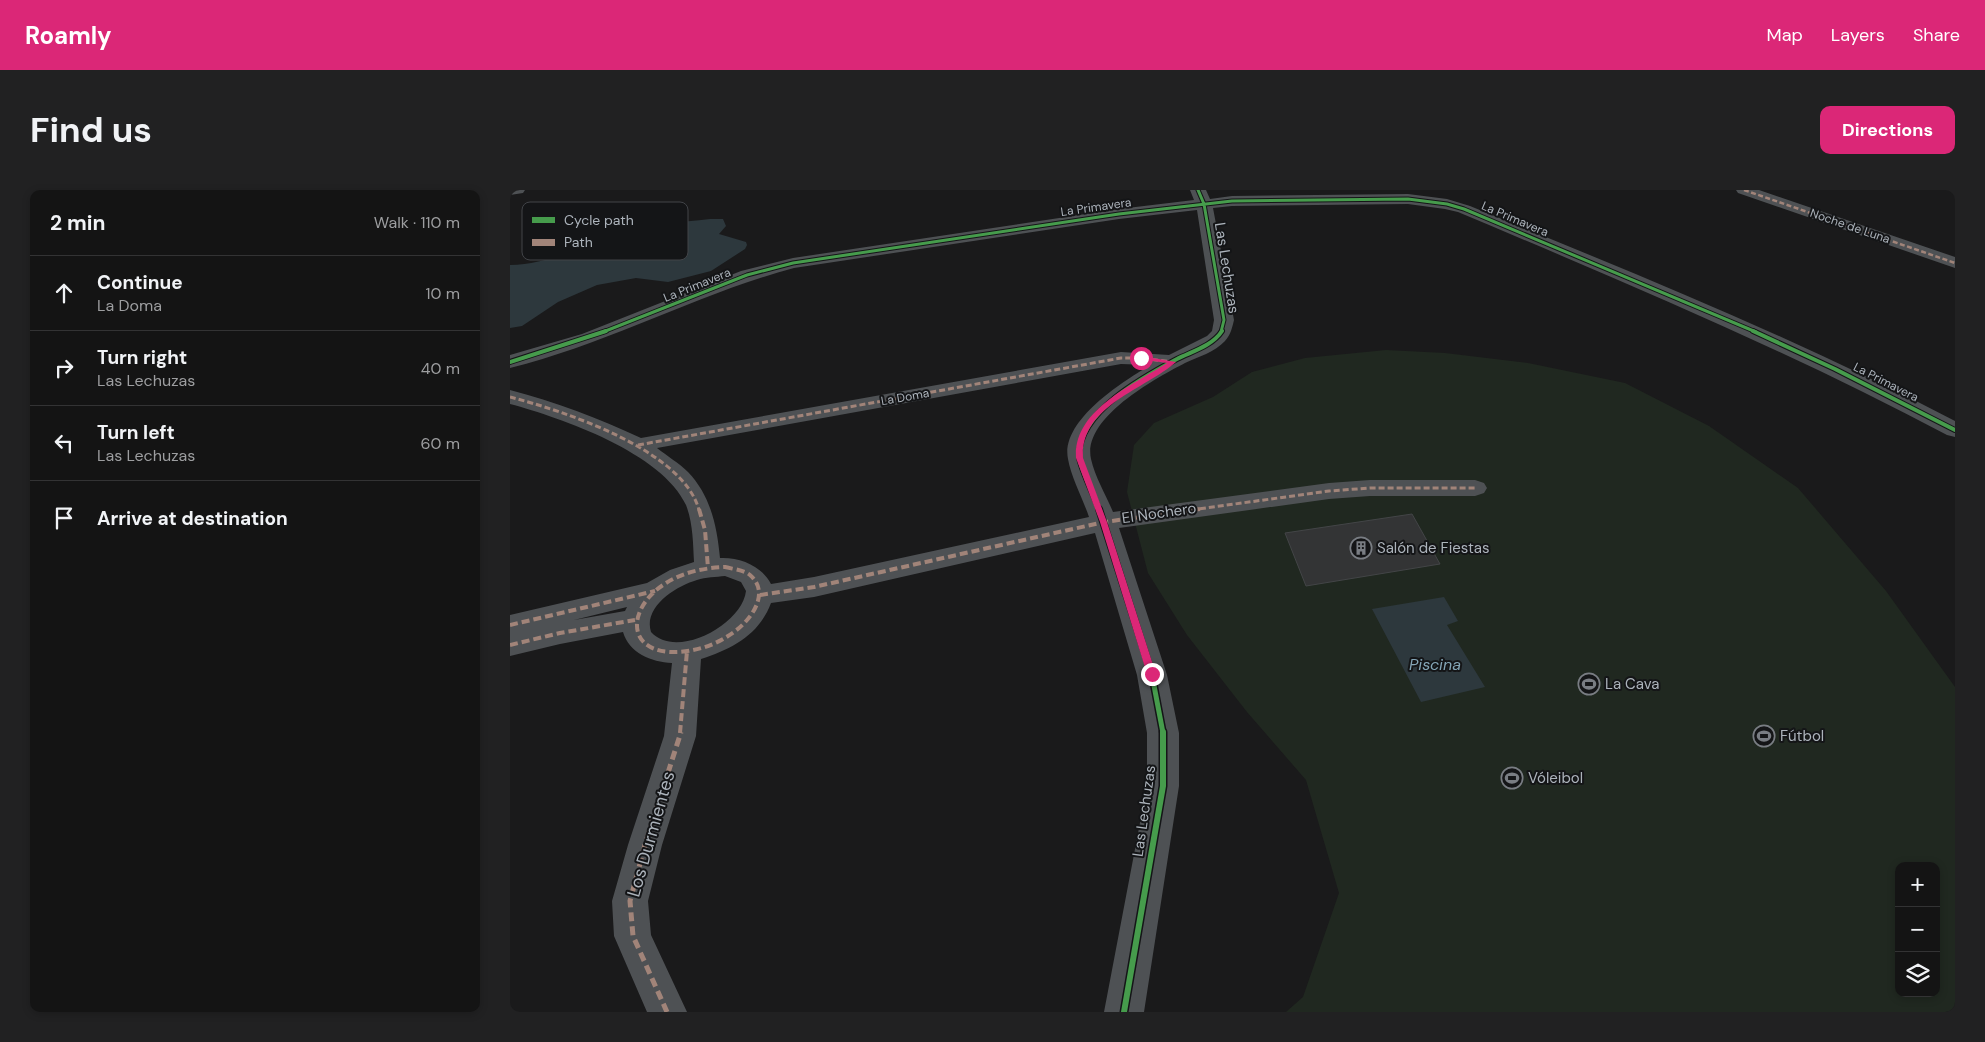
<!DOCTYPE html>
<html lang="en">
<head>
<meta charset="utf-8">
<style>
  :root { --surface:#141414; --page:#212122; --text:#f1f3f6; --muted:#9d9ea0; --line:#333334; --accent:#db2777 }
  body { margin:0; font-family:"DM Sans",sans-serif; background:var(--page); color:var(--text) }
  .controls { position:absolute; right:15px; bottom:15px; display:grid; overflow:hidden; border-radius:10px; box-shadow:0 2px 8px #0003 }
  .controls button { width:45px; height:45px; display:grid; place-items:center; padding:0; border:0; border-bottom:1px solid var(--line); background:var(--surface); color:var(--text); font:25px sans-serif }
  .stop { position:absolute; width:15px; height:15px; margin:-11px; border:4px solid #db2777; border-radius:50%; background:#fff }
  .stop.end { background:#db2777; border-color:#fff; box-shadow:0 1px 5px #0008 }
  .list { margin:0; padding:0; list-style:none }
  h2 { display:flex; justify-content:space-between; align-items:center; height:65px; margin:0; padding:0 20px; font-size:21px }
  h2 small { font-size:16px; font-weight:400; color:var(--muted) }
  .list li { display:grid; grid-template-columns:32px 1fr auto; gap:15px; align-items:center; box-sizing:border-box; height:75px; padding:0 20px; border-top:1px solid var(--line) }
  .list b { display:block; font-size:19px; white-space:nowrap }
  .list p { margin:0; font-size:16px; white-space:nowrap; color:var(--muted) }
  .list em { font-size:16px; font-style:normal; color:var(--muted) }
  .icon { flex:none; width:28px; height:28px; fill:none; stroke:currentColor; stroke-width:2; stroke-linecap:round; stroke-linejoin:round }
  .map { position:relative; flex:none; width:1445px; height:822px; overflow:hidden; border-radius:10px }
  header { display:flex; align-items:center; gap:30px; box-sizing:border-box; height:70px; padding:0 25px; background:var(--accent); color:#fff }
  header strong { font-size:24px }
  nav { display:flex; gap:28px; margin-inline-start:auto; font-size:18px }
  .intro { display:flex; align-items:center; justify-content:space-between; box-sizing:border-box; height:120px; padding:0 30px }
  h1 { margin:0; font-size:35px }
  .button { padding:12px 22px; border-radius:10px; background:var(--accent); color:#fff; font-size:18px; font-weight:700 }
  main { display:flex; gap:30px; padding:0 30px }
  aside { flex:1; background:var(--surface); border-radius:10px; box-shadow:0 2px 8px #0003 }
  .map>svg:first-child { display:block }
  .green { fill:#202820; fill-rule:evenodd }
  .water { fill:#2d383d }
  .building { fill:#333435; stroke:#434547 }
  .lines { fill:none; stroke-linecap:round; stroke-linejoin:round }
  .minor { fill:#4e5154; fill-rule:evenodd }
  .quiet-far3 { stroke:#a18479; stroke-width:2.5; stroke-dasharray:5 2.5; stroke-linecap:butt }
  .quiet-far2 { stroke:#a18479; stroke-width:3; stroke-dasharray:6 3; stroke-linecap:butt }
  .quiet-far1 { stroke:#a18479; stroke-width:4; stroke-dasharray:8 4; stroke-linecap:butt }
  .quiet { stroke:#a18479; stroke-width:5; stroke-dasharray:9 5; stroke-linecap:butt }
  .cycleway-far3-casing { stroke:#141517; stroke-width:5 }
  .cycleway-far2-casing { stroke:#141517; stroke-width:6 }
  .cycleway-far1-casing { stroke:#141517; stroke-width:8 }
  .cycleway-casing { stroke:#141517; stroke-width:9 }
  .cycleway-far3 { stroke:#469c4c; stroke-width:3 }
  .cycleway-far2 { stroke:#469c4c; stroke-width:4 }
  .cycleway-far1 { stroke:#469c4c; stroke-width:5 }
  .cycleway { stroke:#469c4c; stroke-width:6 }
  .route { fill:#db2777 }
  .labels { text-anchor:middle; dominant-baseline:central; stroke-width:4; stroke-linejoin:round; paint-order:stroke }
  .far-street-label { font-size:12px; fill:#acb3bb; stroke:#141517 }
  .street-label { font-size:15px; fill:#acb3bb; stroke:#141517 }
  .poi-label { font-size:15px; fill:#acb3bb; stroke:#141517; text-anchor:start }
  .water-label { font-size:16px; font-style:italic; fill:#84a5b6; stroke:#141517 }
  .near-street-label { font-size:18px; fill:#acb3bb; stroke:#141517 }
  .key { fill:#141517; stroke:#424448; stroke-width:1 }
  .key-label { font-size:14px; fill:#acb3bb }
</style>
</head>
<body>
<header>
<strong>Roamly</strong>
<nav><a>Map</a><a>Layers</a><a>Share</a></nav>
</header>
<div class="intro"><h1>Find us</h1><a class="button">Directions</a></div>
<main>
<aside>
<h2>2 min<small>Walk · 110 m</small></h2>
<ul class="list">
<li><svg class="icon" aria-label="ahead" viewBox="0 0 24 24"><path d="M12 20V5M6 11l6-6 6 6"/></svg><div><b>Continue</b><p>La Doma</p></div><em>10 m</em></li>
<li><svg class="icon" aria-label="right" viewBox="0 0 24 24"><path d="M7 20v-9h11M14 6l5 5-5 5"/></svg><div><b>Turn right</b><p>Las Lechuzas</p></div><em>40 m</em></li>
<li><svg class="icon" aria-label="left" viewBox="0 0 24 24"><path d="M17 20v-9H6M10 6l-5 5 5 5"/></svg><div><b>Turn left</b><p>Las Lechuzas</p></div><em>60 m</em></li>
<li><svg class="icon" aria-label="arrive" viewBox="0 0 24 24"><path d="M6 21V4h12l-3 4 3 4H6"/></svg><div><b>Arrive at destination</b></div></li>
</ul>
</aside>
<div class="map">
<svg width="1445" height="822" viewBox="0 0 1445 822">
  <rect width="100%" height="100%" fill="#1a1a1b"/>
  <path class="green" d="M876,160L935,163L1018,173L1115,193L1199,236L1288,298L1376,401L1445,497V822H776L793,807L829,703L796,590L737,522L677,445L638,383L617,302L624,255L644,233L703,207L742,182L795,168ZM1389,676H1426V803H1389Z"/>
  <path class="water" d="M200,29H213L216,36L209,44L236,52L237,55L235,59L201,81L158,92L126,88L87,95L48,112L12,136L0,138V75C41,74 75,55 114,43C142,35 171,32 200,29Z
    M934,407L948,431L937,435L975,497L911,512L862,419Z"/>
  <path class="building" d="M902,324L930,374L796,396L775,343Z"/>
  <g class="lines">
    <path class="minor" d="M0,0H15L13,3L0,5Z
      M680,0H696L700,9L722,6L898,4L937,9L960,16C1124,83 1288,149 1445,231V247L1437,245C1279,161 1114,92 948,22L935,19L898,14L722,16L703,18L724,130C722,138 721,144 715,151C705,162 688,167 675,173C646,188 572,228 581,269C585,287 596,305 603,322L819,293L860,290H965L974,293L977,298L974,303L965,306H860L819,309L609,338L657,485L669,543V596L634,822H594L637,596V543L627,485L585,343L304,407L261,413C249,445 222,459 191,469L186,546L152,655L138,711L141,745L177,822H137L104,746L102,711L118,655L154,546L162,473C141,472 119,463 113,442L50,454L0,466V425L137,393L160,380L184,372C183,353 183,333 176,315C152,263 52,228 0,214V200C46,212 88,228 131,248L611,162L659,165L697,146L702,141L704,130L687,20L609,29L284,78C187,104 98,154 0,178V165L72,144L231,81L283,68L609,19L684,10ZM611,174L641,175C613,191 550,231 558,269C561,287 573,309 579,327L304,387L261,394C252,376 230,367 210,368C207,337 201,306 178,282C169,273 157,266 147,258ZM215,386L231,392L236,401C232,435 166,470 141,442C133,417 166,396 187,390C196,387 206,387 215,386ZM117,417L115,421L64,430Z
      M1226,0H1249L1445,67V78L1228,3Z"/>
    <path class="quiet-far3" d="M0,0H7
      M1234,0L1445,73"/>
    <path class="quiet-far2" d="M0,207C54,221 173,260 189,320
      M128,255L611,168H631L662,172
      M681,320L819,301L860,298H965"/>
    <path class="quiet-far1" d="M189,319L195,340L198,378
      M215,377C223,379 234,380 240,385C263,405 237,435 218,446C203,456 185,461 168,462C115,464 117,419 153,395C172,382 193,378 215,377Z
      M250,405L304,397L594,332L690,319
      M0,435L145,401
      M0,455L50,443L125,430
      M170,543L177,461"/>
    <path class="quiet" d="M157,822L123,746L120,711L135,655L171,542"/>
    <g class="cycleway-far3-casing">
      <path id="cycleway-far3" d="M688,0L694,14L714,130L711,142
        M93,142L237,85L283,73L609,24L722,11L898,9L937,14L954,19L1246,142"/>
    </g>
    <g class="cycleway-far2-casing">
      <path id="cycleway-far2" d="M1243,141L1325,179L1445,240
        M0,172L96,141
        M589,320C585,308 570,278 569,267C568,222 633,187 667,169C683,161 702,156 712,141"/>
    </g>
    <g class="cycleway-far1-casing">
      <path id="cycleway-far1" d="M589,319L642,485L653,543"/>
    </g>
    <g class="cycleway-casing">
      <path id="cycleway" d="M614,822L653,596V542"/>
    </g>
    <use href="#cycleway-far3" class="cycleway-far3"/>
    <use href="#cycleway-far2" class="cycleway-far2"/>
    <use href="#cycleway-far1" class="cycleway-far1"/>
    <use href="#cycleway" class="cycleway"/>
  </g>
  <path class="route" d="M631,166L666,172C634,200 570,216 573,268L597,332L646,484L642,488L637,484L590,332L566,268C563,220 623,195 657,173L629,169Z"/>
  <defs>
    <g id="building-ring" transform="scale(1.125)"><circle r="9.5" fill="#141517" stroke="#797d83" stroke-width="1.5"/><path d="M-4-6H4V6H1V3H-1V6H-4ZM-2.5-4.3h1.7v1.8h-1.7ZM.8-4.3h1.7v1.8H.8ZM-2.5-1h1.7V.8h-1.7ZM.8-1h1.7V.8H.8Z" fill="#797d83"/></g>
    <g id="stadium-ring" transform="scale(1.125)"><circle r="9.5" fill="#141517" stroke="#797d83" stroke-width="1.5"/><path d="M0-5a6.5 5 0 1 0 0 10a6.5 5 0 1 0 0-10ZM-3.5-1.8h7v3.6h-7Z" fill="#797d83"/></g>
  </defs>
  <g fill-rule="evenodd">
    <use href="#building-ring" x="851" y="358"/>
    <use href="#stadium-ring" x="1079" y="494"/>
    <use href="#stadium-ring" x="1254" y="546"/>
    <use href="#stadium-ring" x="1002" y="588"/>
  </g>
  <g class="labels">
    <g class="far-street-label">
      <text transform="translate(586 17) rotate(-8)">La Primavera</text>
      <text transform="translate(1005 29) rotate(23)">La Primavera</text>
      <text transform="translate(1340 36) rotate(19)">Noche de Luna</text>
      <text transform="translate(187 95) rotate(-22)">La Primavera</text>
      <text transform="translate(1376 192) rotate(27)">La Primavera</text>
      <text transform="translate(395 207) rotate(-10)">La Doma</text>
    </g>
    <g class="street-label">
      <text transform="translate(717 78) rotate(81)">Las Lechuzas</text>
      <text transform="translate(649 323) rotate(-8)">El Nochero</text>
      <text transform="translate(634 621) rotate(-82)">Las Lechuzas</text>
    </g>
    <g class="poi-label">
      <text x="867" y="358">Salón de Fiestas</text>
      <text x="1095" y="494">La Cava</text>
      <text x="1270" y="546">Fútbol</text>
      <text x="1018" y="588">Vóleibol</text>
    </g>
    <g class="water-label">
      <text x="925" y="474">Piscina</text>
    </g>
    <g class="near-street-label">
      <text transform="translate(141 644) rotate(-74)">Los Durmientes</text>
    </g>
  </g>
  <rect x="12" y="12" width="166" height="58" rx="8" class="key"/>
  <rect x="22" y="27" width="23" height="6" fill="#469c4c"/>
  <rect x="22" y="49" width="23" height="7" fill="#a18479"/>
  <g class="key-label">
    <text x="54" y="35">Cycle path</text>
    <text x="54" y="57">Path</text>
  </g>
</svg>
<div class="controls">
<button>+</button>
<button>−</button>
<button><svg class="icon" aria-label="layers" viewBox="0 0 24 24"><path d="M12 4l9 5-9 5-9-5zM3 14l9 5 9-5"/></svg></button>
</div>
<div class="stop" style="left:631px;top:168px"></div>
<div class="stop end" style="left:642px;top:484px"></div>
</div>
</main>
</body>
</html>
